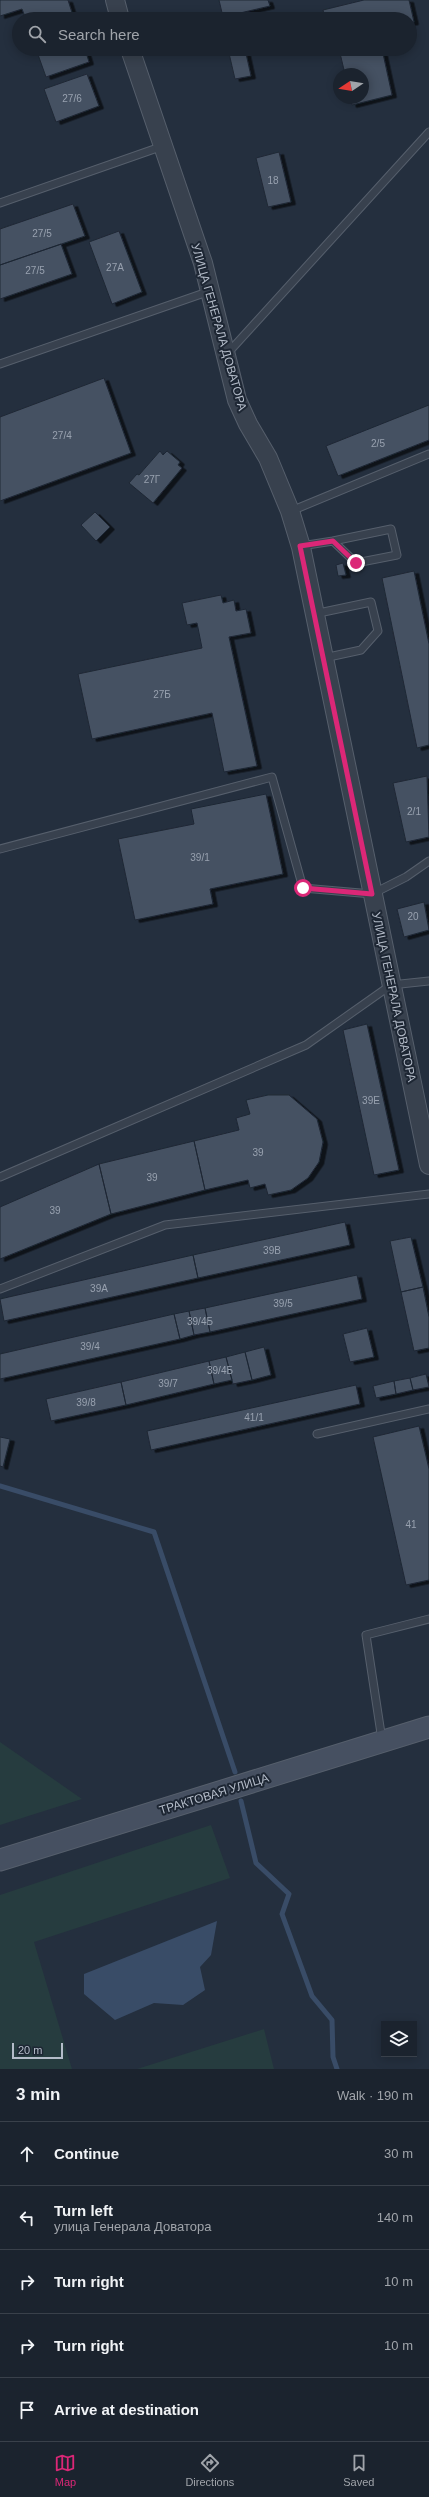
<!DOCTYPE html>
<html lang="en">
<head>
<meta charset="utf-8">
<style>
  :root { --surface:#1b232e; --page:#282f3a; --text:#f1f3f6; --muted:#a0a4aa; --line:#39404a; --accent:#db2777 }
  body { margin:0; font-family:Helvetica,sans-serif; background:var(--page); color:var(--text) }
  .controls { position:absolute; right:12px; bottom:12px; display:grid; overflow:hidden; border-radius:0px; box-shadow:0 2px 10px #0003 }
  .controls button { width:36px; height:36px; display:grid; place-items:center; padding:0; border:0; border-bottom:1px solid var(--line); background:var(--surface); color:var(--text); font:20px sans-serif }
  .compass { position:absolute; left:333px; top:68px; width:36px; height:36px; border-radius:50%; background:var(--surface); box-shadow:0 2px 10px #0003; rotate:258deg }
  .scale { position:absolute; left:12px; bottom:10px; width:51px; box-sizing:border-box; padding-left:4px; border:2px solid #b4bcc9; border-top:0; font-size:11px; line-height:14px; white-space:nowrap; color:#b4bcc9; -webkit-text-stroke:3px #1d2633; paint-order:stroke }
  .stop { position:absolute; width:12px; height:12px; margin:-9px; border:3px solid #db2777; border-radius:50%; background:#fff }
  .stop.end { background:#db2777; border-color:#fff; box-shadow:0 1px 4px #0008 }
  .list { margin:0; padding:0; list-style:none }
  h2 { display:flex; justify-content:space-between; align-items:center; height:52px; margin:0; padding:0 16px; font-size:17px }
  h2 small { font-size:13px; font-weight:400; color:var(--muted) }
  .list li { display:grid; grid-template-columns:26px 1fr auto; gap:12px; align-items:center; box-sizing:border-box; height:64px; padding:0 16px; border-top:1px solid var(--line) }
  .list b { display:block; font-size:15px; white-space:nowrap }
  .list p { margin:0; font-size:13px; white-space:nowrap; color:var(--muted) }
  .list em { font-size:13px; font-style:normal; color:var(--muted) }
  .icon { flex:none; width:22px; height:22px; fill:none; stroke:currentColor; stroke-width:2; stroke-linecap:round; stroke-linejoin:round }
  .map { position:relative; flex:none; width:429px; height:2069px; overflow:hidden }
  .search { position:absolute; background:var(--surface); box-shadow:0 2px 10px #0003; left:12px; right:12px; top:12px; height:44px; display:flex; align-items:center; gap:10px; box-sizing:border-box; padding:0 14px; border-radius:22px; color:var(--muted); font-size:15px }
  .sheet { height:372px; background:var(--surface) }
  nav { display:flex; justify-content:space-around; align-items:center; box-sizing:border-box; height:56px; border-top:1px solid var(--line); background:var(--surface); font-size:11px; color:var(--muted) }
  nav a { display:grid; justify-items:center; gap:2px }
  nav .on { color:var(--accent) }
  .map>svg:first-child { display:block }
  .green { fill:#263c3f }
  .water { fill:#394c67 }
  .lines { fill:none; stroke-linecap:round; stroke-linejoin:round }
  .stream { stroke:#394c67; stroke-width:5 }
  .building { fill:#455162; stroke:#1f2835; filter:url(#shadow) }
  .service-casing { stroke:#565f6c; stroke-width:9 }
  .tertiary-casing { stroke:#565f6c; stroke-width:20 }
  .secondary-casing { stroke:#565f6c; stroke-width:23 }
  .service { stroke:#38414e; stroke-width:7 }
  .tertiary { stroke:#38414e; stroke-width:18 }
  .secondary { stroke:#465061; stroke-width:21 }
  .route { stroke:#db2777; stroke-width:5 }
  .labels { text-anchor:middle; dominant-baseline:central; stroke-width:4; stroke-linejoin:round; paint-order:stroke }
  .number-label { font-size:10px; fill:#98a1af }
  .street-label { font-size:12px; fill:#b4bcc9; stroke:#1d2633 }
</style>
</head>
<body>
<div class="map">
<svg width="429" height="2069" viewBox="0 0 429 2069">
  <defs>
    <filter id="shadow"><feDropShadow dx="4.5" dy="2.5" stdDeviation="0" flood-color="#0009"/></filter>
  </defs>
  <rect width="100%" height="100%" fill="#242f3e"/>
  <path class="green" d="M0,1742L82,1799L0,1825Z
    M211,1825L230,1878L34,1942L72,2069H0V1895Z
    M264,2029L274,2069H137Z"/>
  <path class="water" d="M217,1921L211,1955L200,1967L205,1990L183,2005L154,2003L115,2020L84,1994V1974Z"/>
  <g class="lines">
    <path class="stream" d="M0,1486L154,1532L235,1772
      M241,1801L256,1863L289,1894L282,1914L312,1996L332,2020L333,2057L337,2069"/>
  </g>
  <path class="building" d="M0,0H68L74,19H26L22,9L0,16Z
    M219,0H268L270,6L223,17Z
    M364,0H409L414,22L410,23V19H325L323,10Z
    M36,49H85L89,62L46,77Z
    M228,49H245L251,76L235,79Z
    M339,49H382L392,95L352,105L350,98H363V74H345Z
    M87,74L99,106L56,122L44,89Z
    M279,152L291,202L268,207L256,158Z
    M73,204L85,236L0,265V229Z
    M119,231L142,292L112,304L89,242Z
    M61,244L72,274L0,299V265Z
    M104,378L131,453L0,501V417Z
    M429,405V440L338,476L326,446Z
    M160,451L163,455L167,451L180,462L178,465L182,468L153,503L129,483L137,474L139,475Z
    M95,512L110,527L96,541L81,525Z
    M343,563L346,575L338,576L336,565Z
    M414,571L429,644V745L417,748L382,578Z
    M221,595L223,603L234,600L236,611L246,609L251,633L229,637L257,766L224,772L212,713L92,739L78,674L202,648L197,623L187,625L182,603Z
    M427,776L429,837L406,842L393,783Z
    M266,794L283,874L210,889L213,904L135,920L118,839L194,824L191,809Z
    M424,902L429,930L404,937L397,909Z
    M367,1024L399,1170L374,1175L343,1030Z
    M268,1095H289L317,1119L323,1142L319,1162L308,1178L291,1190L268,1195L265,1184L250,1188L248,1180L205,1190L194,1141L239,1130L236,1118L250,1114L246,1100Z
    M194,1141L205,1190L111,1214L99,1164Z
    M99,1164L111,1214L0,1259V1207Z
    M345,1222L350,1245L198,1278L193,1255Z
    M411,1237L423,1287L401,1292L390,1241Z
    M193,1255L198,1278L4,1321L0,1299Z
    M357,1275L362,1299L210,1332L205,1308Z
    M423,1287L429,1317V1348L414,1351L401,1292Z
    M205,1308L210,1332L194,1335L189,1311Z
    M189,1311L194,1335L180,1339L174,1314Z
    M174,1314L180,1339L0,1379V1354Z
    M367,1328L374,1357L350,1362L343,1334Z
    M264,1347L271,1375L252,1380L245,1352Z
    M245,1352L252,1380L233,1384L226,1357Z
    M226,1357L232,1380L214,1384L209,1361Z
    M209,1361L214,1384L126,1405L121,1382Z
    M426,1374L429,1387L413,1390L410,1378Z
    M410,1378L413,1390L396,1394L394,1381Z
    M394,1381L396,1394L376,1398L373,1386Z
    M121,1382L126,1405L51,1421L46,1399Z
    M356,1385L360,1404L151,1450L147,1431Z
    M419,1426L429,1469V1580L406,1585L373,1437Z
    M0,1437L10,1439L3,1467L0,1466Z"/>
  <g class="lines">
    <g class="service-casing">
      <path id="service" d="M0,203L163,146
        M227,354L429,132
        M0,364L210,291
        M291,511L429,454
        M301,546L333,541L356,563L397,555L391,529L333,541
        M314,614L371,602L378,631L361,650L324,658
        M0,849L272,777L303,888L372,894L406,877L429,861
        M0,1177L306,1045L391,985L429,981
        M0,1289L165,1225L429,1194
        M317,1434L429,1409
        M382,1740L366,1635L429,1619"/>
    </g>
    <g class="tertiary-casing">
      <path id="tertiary" d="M115,0L120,19
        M130,49L203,263L237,400L248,424L268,458L290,511L301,547L429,1165"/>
    </g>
    <g class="secondary-casing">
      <path id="secondary" d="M0,1860L429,1727"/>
    </g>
    <use href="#service" class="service"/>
    <use href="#tertiary" class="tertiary"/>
    <use href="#secondary" class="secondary"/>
  </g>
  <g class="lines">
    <path class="route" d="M303,888L372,894L300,546L333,541L356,563"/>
  </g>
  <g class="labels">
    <g class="number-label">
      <text x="72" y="98">27/6</text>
      <text x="273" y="180">18</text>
      <text x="42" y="233">27/5</text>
      <text x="115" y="267">27А</text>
      <text x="35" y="270">27/5</text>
      <text x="62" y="435">27/4</text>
      <text x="378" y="443">2/5</text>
      <text x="152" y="479">27Г</text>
      <text x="162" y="694">27Б</text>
      <text x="414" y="811">2/1</text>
      <text x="200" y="857">39/1</text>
      <text x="413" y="916">20</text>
      <text x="371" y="1100">39Е</text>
      <text x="258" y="1152">39</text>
      <text x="152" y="1177">39</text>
      <text x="55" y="1210">39</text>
      <text x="272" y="1250">39В</text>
      <text x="99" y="1288">39А</text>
      <text x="283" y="1303">39/5</text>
      <text x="200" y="1321">39/4Б</text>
      <text x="90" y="1346">39/4</text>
      <text x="220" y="1370">39/4Б</text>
      <text x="168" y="1383">39/7</text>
      <text x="86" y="1402">39/8</text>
      <text x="254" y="1417">41/1</text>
      <text x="411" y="1524">41</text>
    </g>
    <g class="street-label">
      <text transform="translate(219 327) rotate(74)">УЛИЦА ГЕНЕРАЛА ДОВАТОРА</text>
      <text transform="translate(394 997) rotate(78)">УЛИЦА ГЕНЕРАЛА ДОВАТОРА</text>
      <text transform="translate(214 1794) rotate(-17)">ТРАКТОВАЯ УЛИЦА</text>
    </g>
  </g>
</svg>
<div class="controls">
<button><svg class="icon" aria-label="layers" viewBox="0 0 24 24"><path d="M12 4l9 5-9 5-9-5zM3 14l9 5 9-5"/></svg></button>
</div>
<svg class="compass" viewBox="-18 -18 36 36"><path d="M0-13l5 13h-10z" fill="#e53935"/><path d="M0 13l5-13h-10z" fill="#a0a4aa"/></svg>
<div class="scale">20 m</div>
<div class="stop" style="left:303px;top:888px"></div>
<div class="stop end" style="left:356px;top:563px"></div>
<div class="search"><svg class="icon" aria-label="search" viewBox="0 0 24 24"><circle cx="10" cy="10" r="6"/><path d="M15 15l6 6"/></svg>Search here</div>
</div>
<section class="sheet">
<h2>3 min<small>Walk · 190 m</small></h2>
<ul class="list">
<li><svg class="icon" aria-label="ahead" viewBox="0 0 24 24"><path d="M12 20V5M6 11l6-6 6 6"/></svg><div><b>Continue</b></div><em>30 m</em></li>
<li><svg class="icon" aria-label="left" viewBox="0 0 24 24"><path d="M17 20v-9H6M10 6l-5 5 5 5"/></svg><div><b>Turn left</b><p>улица Генерала Доватора</p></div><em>140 m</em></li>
<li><svg class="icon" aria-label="right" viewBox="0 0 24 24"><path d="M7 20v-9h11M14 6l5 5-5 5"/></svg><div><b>Turn right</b></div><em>10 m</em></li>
<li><svg class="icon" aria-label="right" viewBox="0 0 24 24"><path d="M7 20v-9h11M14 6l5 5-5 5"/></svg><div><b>Turn right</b></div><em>10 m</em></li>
<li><svg class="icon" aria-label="arrive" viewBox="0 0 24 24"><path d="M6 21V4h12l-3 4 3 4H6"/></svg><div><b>Arrive at destination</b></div></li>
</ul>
</section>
<nav>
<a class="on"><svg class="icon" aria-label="map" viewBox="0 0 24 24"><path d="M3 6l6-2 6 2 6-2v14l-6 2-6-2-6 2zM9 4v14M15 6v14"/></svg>Map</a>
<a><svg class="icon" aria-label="directions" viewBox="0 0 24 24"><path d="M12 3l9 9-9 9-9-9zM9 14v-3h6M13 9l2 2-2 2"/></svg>Directions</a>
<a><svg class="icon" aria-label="saved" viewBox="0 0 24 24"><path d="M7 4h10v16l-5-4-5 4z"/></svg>Saved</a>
</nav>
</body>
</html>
